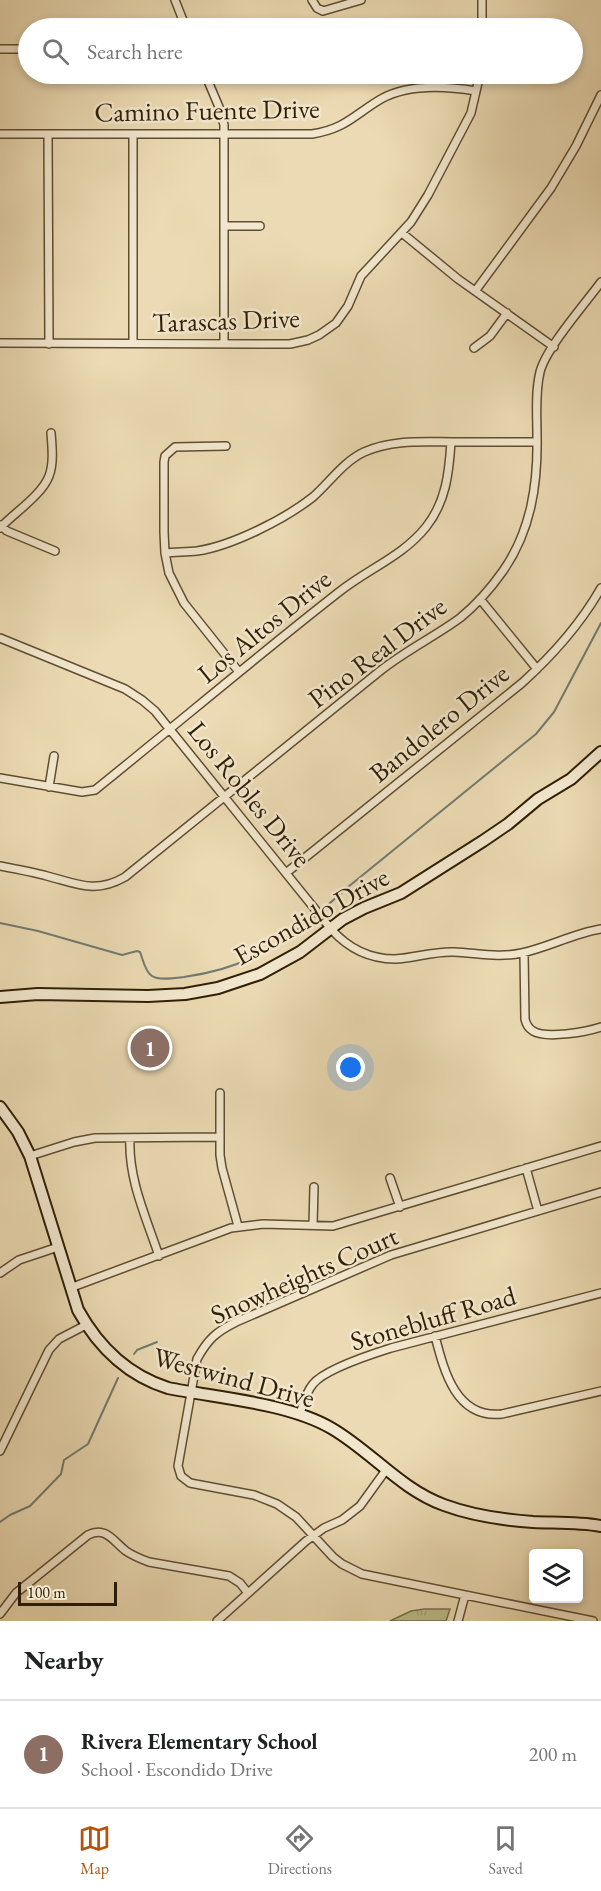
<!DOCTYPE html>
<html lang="en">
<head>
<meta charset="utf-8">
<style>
  :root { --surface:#fff; --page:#f2f2f2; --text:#202124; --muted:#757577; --line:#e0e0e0; --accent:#b45309 }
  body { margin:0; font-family:"EB Garamond",serif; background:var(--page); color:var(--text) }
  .controls { position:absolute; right:18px; bottom:18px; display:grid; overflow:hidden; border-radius:6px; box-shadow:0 3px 9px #0003 }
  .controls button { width:54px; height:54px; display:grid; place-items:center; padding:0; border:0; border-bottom:2px solid var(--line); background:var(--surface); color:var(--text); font:30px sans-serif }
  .scale { position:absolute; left:18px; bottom:15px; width:99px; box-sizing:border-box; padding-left:6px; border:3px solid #301f05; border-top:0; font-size:16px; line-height:21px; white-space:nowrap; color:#301f05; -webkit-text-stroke:4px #f2e7ce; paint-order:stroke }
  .you { position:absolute; left:351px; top:1068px; width:21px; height:21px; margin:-15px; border:4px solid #fff; border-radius:50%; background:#1a73e8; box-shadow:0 0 0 9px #1a73e833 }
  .badge { display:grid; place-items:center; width:39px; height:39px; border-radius:50%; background:var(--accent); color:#fff; font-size:20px; font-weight:700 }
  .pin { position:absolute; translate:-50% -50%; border:3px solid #fff; box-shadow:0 2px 6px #0006 }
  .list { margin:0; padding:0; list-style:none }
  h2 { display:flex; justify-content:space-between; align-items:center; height:78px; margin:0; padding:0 24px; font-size:26px }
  h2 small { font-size:20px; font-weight:400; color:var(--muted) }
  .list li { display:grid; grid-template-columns:39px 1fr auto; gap:18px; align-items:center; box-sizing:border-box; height:108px; padding:0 24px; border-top:2px solid var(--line) }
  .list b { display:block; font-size:22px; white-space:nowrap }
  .list p { margin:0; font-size:20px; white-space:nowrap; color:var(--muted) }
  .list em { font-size:20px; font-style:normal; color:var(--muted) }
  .icon { flex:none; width:33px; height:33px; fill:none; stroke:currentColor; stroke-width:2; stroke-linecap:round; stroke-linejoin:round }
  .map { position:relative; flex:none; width:601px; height:1621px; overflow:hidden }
  .search { position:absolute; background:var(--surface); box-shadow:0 3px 9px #0003; left:18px; right:18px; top:18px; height:66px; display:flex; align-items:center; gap:15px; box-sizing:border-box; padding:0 21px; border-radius:33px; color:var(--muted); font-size:22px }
  .sheet { height:186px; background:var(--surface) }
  nav { display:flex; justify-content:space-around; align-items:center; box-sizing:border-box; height:84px; border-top:2px solid var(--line); background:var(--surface); font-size:16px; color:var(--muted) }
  nav a { display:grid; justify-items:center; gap:3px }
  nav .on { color:var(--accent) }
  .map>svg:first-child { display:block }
  .park { fill:url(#park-tufts); stroke:#766e48; stroke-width:1.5 }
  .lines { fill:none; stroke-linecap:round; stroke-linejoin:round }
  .stream { stroke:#717b70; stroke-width:2 }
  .street-casing { stroke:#5f4e30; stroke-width:10 }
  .secondary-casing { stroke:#301f05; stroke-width:14 }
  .street { stroke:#f2e7ce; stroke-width:7 }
  .secondary { stroke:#f2e7ce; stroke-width:10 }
  .labels { text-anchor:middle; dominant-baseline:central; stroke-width:5; stroke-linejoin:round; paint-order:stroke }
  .street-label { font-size:27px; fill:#301f05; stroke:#f2e7ce }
</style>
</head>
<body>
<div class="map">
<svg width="601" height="1621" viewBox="0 0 601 1621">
  <defs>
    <pattern id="park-tufts" width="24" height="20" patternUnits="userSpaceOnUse" patternTransform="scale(1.5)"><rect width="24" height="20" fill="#bbbe8a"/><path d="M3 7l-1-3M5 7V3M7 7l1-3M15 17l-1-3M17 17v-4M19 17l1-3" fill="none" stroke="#a1a376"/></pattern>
  </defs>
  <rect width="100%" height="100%" fill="#ebdab3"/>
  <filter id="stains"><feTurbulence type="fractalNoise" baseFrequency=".00333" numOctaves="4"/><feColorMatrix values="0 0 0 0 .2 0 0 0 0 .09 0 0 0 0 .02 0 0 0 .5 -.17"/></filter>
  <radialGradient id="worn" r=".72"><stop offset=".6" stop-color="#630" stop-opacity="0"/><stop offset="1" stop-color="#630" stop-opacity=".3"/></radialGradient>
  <path class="park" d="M424,1609H450L446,1621H390L411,1611Z"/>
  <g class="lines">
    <path class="stream" d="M321,911L348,887L536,734L554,712L601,623
      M0,923L38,931L122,955L137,951L140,952C143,959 145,972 152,976C159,981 175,978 184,977C240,969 273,951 316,915
      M134,1354L137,1350L157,1342
      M0,1522L10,1515L30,1506L61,1474L64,1460L88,1444L118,1378"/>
    <g class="street-casing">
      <path id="street" d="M175,0L186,28
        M312,0L317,8L323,11L361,0
        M482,0V28
        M0,49H28
        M205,74L219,107L224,125V344
        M0,134H312C345,129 354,115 381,99C408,84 446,86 476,91
        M48,134L49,344
        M224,226H260
        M402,233L458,279L554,347
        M476,290L551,188L576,146L601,95
        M0,343L290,344L308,340L319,335L336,323L348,306L361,276L411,222L428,195L471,113L480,74
        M133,343V134
        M474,348L490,336L507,313
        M226,446L175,447L165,456L164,462V532L165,553L169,573L184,603L239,672
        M0,525L7,531L55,551
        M0,528C14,513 42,495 49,476C54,463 52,446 51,433
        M165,553C176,552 187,552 197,551C232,546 285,519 313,497C330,482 343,462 364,452C393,439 424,442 455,442C482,442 510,442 537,442
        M480,599L537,669
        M0,638L125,689L142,700L155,711L331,929C347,947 369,959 395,959C415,958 434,951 454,952C477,953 499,958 522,953C549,947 575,933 601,929
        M0,778L82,792L95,790C177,724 257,656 339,592C368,569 403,556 426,527C446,502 449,473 451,442
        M49,787L54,756
        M0,866C16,869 32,872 47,876C78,884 95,894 125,877L380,671C405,651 434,637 460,618C476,605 491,588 503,571C531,531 538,484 537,436C537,415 535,393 540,372C546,348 585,304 601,282
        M286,873L522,683C554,654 580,625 601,588
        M524,953L525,1019C526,1024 528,1028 533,1031C546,1039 586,1032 601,1027
        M220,1093V1155L222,1168L238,1226
        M130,1138C128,1179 146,1217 159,1256
        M30,1156L74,1142L95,1138L220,1137
        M526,1168L538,1211
        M390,1178L400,1207
        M313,1225L314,1187
        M0,1273L19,1260L58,1247
        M70,1288L231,1228L263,1224L333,1226L601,1146
        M435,1336C444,1371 456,1419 502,1414L601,1391
        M300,1414C303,1404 306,1392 313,1384C325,1369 372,1354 391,1348L601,1293
        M0,1451L49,1350L59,1339L86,1325
        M0,1614L16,1593L88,1535C106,1526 113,1541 126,1551C133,1556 141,1559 149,1562L229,1576L240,1583L248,1593
        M217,1621L306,1541L324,1528L342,1520L360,1506L386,1470
        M458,1621L465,1595
        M593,1621L362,1574L342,1564L333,1557L296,1517L277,1504L254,1495L190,1483L181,1476L178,1466L197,1359C208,1339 216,1332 236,1322L391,1255L601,1192"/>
    </g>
    <g class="secondary-casing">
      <path id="secondary" d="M0,997L38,994L148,996L185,994L218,988L260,974L300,952L343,919L364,908L401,893L483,841L508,824L538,799L571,779L601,752
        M0,1107L18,1132L30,1156L78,1310C99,1348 127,1375 168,1388C218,1398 288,1403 331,1428C371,1451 400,1489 444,1505C471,1515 504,1520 533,1522C556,1523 579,1522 601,1526"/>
    </g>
    <use href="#street" class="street"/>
    <use href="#secondary" class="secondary"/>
  </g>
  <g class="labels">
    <g class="street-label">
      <text transform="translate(207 110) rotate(-1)">Camino Fuente Drive</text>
      <text transform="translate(226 320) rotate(-2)">Tarascas Drive</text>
      <text transform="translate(264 626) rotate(-39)">Los Altos Drive</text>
      <text transform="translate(377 652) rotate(-37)">Pino Real Drive</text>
      <text transform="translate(439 723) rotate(-39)">Bandolero Drive</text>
      <text transform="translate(250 794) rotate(51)">Los Robles Drive</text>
      <text transform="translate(311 916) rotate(-29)">Escondido Drive</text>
      <text transform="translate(304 1275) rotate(-24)">Snowheights Court</text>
      <text transform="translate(433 1318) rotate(-16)">Stonebluff Road</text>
      <text transform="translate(234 1377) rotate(15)">Westwind Drive</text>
    </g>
  </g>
  <rect width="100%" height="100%" filter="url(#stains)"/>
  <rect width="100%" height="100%" fill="url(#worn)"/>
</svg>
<div class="controls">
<button><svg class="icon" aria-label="layers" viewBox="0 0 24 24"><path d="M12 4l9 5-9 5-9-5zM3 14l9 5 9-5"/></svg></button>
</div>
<div class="scale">100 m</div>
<div class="you"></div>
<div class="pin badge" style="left:150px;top:1048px;background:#8d6e63">1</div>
<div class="search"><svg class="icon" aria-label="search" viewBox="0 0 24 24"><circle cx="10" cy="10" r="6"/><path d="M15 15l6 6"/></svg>Search here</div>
</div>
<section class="sheet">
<h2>Nearby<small></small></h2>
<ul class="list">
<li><span class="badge" style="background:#8d6e63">1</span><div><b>Rivera Elementary School</b><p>School · Escondido Drive</p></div><em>200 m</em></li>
</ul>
</section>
<nav>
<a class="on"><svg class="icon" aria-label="map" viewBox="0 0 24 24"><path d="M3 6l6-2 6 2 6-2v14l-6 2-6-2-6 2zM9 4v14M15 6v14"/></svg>Map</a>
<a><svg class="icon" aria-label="directions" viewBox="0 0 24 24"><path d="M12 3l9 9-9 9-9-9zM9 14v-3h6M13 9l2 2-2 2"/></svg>Directions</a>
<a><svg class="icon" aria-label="saved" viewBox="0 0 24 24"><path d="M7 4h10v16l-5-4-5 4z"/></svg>Saved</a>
</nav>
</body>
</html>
